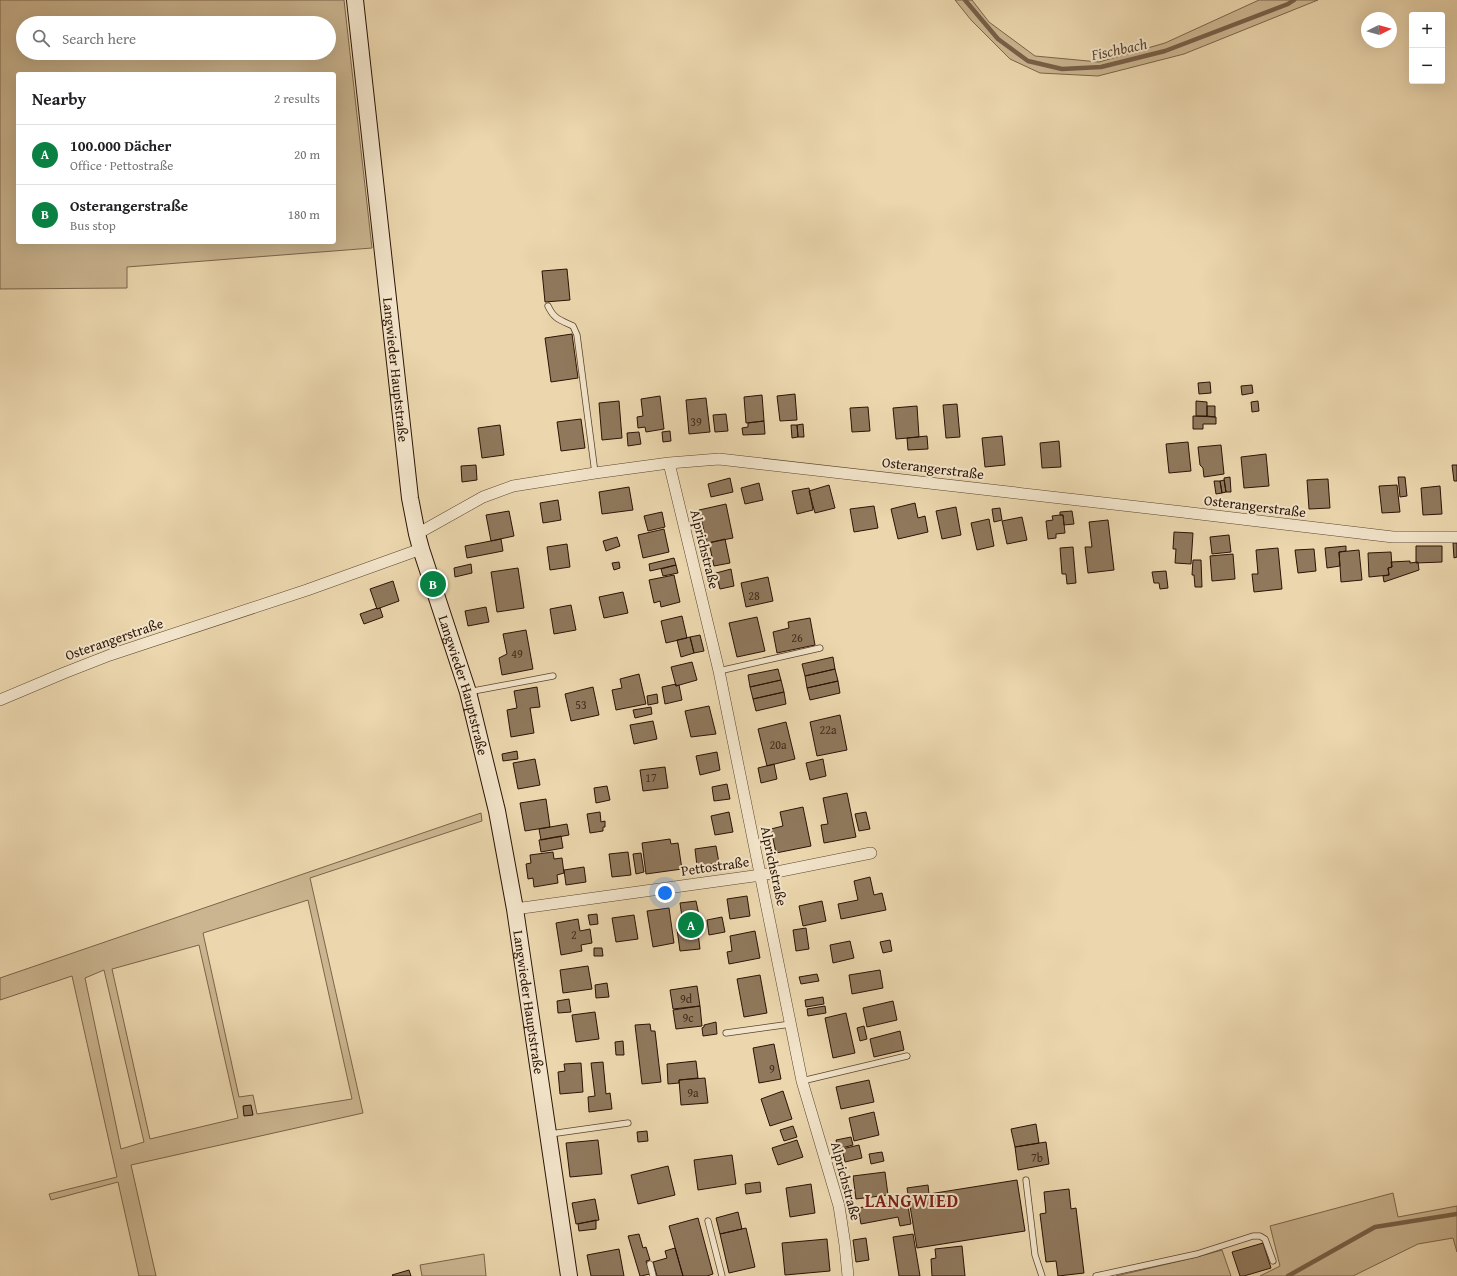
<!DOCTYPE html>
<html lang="en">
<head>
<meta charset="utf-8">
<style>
  :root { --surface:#fff; --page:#f6f6f6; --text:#202124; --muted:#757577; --line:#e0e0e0; --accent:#0b8043 }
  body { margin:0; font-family:"Gentium Book Plus",serif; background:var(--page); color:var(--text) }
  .controls { position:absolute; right:12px; top:12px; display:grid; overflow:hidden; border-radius:4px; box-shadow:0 4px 16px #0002 }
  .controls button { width:36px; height:36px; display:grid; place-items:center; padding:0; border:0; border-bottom:1px solid var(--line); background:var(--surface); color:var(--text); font:20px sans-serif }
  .compass { position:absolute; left:1361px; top:12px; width:36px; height:36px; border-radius:50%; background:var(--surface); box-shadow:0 4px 16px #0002; rotate:85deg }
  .you { position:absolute; left:665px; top:893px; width:14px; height:14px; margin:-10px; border:3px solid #fff; border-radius:50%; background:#1a73e8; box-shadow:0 0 0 6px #1a73e833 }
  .badge { display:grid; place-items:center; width:26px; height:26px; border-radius:50%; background:var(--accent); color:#fff; font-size:13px; font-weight:700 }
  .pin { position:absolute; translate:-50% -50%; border:2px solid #fff; box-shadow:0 1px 4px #0006 }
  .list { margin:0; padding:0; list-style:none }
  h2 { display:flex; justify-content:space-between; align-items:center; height:52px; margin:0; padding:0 16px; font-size:17px }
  h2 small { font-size:13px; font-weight:400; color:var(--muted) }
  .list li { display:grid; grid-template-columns:26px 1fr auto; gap:12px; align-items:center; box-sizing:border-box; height:60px; padding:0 16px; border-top:1px solid var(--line) }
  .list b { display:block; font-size:15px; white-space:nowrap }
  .list p { margin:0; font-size:13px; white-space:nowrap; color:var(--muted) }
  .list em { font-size:13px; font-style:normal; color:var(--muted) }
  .icon { flex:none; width:22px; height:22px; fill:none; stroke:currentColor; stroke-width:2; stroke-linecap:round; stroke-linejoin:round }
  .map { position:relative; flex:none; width:1457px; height:1276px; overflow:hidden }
  .search { position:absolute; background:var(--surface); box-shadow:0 4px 16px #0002; left:16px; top:16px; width:320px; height:44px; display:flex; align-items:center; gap:10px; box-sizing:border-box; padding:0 14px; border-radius:22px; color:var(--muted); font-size:15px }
  .panel { position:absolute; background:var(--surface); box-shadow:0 4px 16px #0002; left:16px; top:72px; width:320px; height:172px; border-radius:4px }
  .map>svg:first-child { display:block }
  .green { fill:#cab590; stroke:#7a644a; fill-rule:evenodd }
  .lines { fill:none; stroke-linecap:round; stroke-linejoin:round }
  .stream { stroke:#776048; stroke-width:4.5 }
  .building { fill:#8f785c; stroke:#2b1305 }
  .lane-casing { stroke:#5b442f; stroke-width:7 }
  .street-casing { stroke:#5b442f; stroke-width:12 }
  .secondary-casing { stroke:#2b1305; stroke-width:18 }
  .lane { stroke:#f2e4ca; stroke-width:5.5 }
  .street { stroke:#f2e4ca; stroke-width:11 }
  .secondary { stroke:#f2e4ca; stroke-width:16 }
  .labels { text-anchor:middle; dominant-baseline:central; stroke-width:4; stroke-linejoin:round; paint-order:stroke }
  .number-label { font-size:12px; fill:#442c1b }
  .street-label { font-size:14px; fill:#2b1305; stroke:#f2e4ca }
  .water-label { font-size:15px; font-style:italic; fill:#5e4731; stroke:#f2e4ca }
  .district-label { font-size:18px; font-weight:bold; letter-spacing:1px; fill:#7a1f14; stroke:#f2e4ca }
</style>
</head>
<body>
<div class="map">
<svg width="1457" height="1276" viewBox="0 0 1457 1276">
  <rect width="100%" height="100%" fill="#ebd6ad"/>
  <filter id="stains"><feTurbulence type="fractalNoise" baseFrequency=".005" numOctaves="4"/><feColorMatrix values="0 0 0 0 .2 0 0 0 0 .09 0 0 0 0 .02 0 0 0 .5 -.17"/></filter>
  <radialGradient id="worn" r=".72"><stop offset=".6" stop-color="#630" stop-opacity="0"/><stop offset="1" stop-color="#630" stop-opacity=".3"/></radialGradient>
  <path class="green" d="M0,0H344L372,248L127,267V288L0,289ZM23,23H329V53H23ZM18,74H334V242H18Z
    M955,0H972L989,22L1035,56L1099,62L1165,43L1259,0H1318L1184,54L1098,76L1040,73L1010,59L971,20Z
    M481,813L482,821L310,878L363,1113L131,1165L156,1276H139L118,1182L51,1200L49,1194L117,1177L72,976L0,1000V978ZM308,900L352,1099L257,1114L253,1095L239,1097L203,933ZM199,945L238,1118L150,1139L112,969ZM104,970L144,1142L121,1149L85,978Z
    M1393,1193L1398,1217L1457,1206V1252L1453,1238L1418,1244L1353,1276H1260L1280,1266L1270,1226Z
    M1222,1250L1231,1276H1116L1197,1257Z
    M484,1254L486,1276H422L420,1265Z"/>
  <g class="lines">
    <path class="stream" d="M965,0L998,39L1028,61L1062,69L1101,67L1165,51L1288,4L1294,0
      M1288,1276L1375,1227L1457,1214"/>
  </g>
  <path class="building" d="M567,269L570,300L545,302L542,271Z
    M572,334L578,378L551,382L545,338Z
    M1210,382L1211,393L1199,394L1198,383Z
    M1252,385L1253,393L1242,395L1241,386Z
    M795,394L797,420L780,421L777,396Z
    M762,395L764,421L746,423L744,397Z
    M660,396L664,429L646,432L645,427L638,428L637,417L643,416L641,399Z
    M706,398L710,432L689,434L686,400Z
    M619,401L622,438L602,440L599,403Z
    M1196,401L1207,402V416H1196Z
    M1258,401L1259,411L1252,412L1251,402Z
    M957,404L960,437L946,438L943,405Z
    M917,406L919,437L896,439L893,408Z
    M1207,406H1215V417L1207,416Z
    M868,407L870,431L852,432L850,408Z
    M726,414L728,431L715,432L713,415Z
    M1193,416L1216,417V424H1203V429H1193Z
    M581,419L585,448L561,451L557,422Z
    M764,421L765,434L743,435L742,428L748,427V423Z
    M803,424L804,437H798L797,425Z
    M500,425L504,455L482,458L478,428Z
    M791,425H797L798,437L792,438Z
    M670,431L671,441L663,442L662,432Z
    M639,432L641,444L628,446L627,433Z
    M927,436L928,449L908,450L907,438Z
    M1002,436L1005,465L985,467L982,438Z
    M1059,441L1061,467L1042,468L1040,443Z
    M1188,442L1191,471L1169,473L1166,444Z
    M1221,445L1224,474L1204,477L1203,468L1200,465L1198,447Z
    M1266,454L1269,486L1244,488L1241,457Z
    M476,465L477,480L462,482L461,466Z
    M1452,465H1457V481H1454Z
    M1230,477L1231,492H1226L1224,478Z
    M1398,477H1405L1407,496L1400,497Z
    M730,478L733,492L711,497L708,484Z
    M1328,479L1330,508L1309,509L1307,480Z
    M1224,480L1226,492L1222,493L1220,481Z
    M1214,481H1220L1222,493L1216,494Z
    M759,483L763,500L745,504L741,488Z
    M829,485L835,508L815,513L809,491Z
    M1397,485L1400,512L1382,513L1379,486Z
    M1440,486L1442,514L1423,515L1421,488Z
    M629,487L633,510L602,514L599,492Z
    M809,488L813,510L797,514L792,491Z
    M558,500L561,520L543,523L540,503Z
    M915,503L918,518L925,516L928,532L898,539L891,509Z
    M726,504L733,538L707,543L699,510Z
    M874,506L878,528L854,532L850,509Z
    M956,507L961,535L942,539L936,511Z
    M1000,508L1002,520L994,522L992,509Z
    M509,511L514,536L491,541L486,515Z
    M1072,511L1074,524L1064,525L1063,515H1060V512Z
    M662,512L665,527L648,531L644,516Z
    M1060,515H1063L1065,533L1056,534V538L1048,539L1046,521L1053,520L1052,516Z
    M1022,517L1027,540L1007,544L1002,521Z
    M989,519L994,546L977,550L971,523Z
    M1108,520L1114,570L1088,573L1085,547H1092L1089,522Z
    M664,529L669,552L643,558L638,535Z
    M1174,532L1193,533L1191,564L1175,563L1176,549H1173Z
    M1229,535L1231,552L1212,554L1210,537Z
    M617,537L620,546L606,551L603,541Z
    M501,539L503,551L467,558L465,546Z
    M725,539L730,563L714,566L709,543Z
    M1453,543H1457V557L1454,558Z
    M567,544L570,567L550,570L547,547Z
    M1346,546V551L1339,552L1340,566L1327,568L1325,548Z
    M1416,546H1442V562L1416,563Z
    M1073,547L1076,583L1067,584L1066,574H1062L1060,548Z
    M1278,548L1282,589L1254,592L1252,574H1258L1256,550Z
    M1314,549L1316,571L1298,573L1295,550Z
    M1359,550L1362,580L1341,582L1339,552Z
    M1391,552L1392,567L1388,568L1389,575L1369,577L1368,553Z
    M1233,554L1235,579L1212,581L1210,556Z
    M674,558L676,565L650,571L649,564Z
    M1193,560H1201L1202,587H1195L1194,575H1192Z
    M1410,561V563L1418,562L1419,570L1384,582L1383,576L1389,575L1388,568L1392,567L1391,562Z
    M619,562L620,568L614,570L612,563Z
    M471,564L472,573L455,577L454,568Z
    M676,565L678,573L663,576L661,569Z
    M518,568L524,608L497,612L491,572Z
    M731,569L734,586L720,589L716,573Z
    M1166,571L1168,588L1160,589L1159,583H1154L1152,572Z
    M674,575L680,602L661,607L660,601L654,603L649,580Z
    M768,577L773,601L746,607L741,583Z
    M393,581L399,601L377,609L370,589Z
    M623,592L628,613L604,618L599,597Z
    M571,605L576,630L554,634L550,609Z
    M486,607L489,622L468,626L465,611Z
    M377,608V609L380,608L383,617L364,624L360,614Z
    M682,616L687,638L666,643L661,621Z
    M757,617L765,651L737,657L729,623Z
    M810,618L815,645L777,653L773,632L789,628L788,622Z
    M526,630L533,669L502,675L499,658L507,654L503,634Z
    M700,635L704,651L694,653L690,637Z
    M690,637L694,653L681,657L677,640Z
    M833,657L835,669L805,676L802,664Z
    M692,662L697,680L676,686L671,667Z
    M778,669L781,680L750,687L748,675Z
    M835,669L838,681L807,688L805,676Z
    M639,674L646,704L616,710L612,690L622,688L620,679Z
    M781,680L784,692L753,699L750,687Z
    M838,681L840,693L810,700L807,688Z
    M676,684V686L679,685L682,700L665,704L662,687Z
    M537,687L540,707L530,708L534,733L511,737L507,710L517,708L514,691Z
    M593,687L599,715L571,721L565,694Z
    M784,692L786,704L756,711L753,699Z
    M657,694L658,703L648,705L647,696Z
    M709,706L716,734L691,737L685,711Z
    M651,707L652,714L635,718L633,710Z
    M840,715L847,750L817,756L810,722Z
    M653,721L657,739L634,744L630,725Z
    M786,722L795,759L767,766L758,729Z
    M517,751L518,759L503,761L502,754Z
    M717,752L720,770L700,775L696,756Z
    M535,759L540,785L518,789L513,763Z
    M823,759L826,776L810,780L806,763Z
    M774,764L777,779L761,783L758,768Z
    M665,767L668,788L643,791L640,770Z
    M727,784L730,799L714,801L712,787Z
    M607,786L610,800L596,803L594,788Z
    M847,793L856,837L824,843L821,825L828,824L823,798Z
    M546,799L550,827L525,831L520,803Z
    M803,807L811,846L776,853L771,829L783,826L780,812Z
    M600,812L601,822L605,821V827H603V831L590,833L587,814Z
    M729,812L733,832L715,835L711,816Z
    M866,812L870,829L859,831L855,814Z
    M567,824L569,835L541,840L539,829Z
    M561,836L563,848L541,852L539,840Z
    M670,839L671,844L678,843L682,869L646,874L642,843Z
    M716,846L719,863L697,866L695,849Z
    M553,852L554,859L562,858L564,873L557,875L558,883L534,887L533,878L528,879L526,864L531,863L530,855Z
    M628,852L631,875L612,877L609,854Z
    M641,853L644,872L636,874L633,854Z
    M584,867L586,882L566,885L564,870Z
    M870,877L874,895L882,893L886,910L841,919L838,904L858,900L854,881Z
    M747,896L750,916L730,919L727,899Z
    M696,901L699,915L682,917L680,903Z
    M822,901L826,921L803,926L799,906Z
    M669,908L674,943L653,947L647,911Z
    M597,914L598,924L590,925L588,915Z
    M634,915L638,939L616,942L612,918Z
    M696,917L700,949L680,951L677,929L685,928L684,918Z
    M722,917L725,932L709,935L707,920Z
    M578,919L580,931L590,929L592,943L581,945L582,951L561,955L556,923Z
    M806,928L809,949L796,951L793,930Z
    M755,931L760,958L729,964L727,952L732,951L730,936Z
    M890,940L892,951L883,953L880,942Z
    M850,941L854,958L833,963L830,945Z
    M594,948H602L603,956H594Z
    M588,966L592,989L563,993L560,970Z
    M880,970L883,988L852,994L849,975Z
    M817,974L819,981L801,984L799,977Z
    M760,975L767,1013L744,1017L737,979Z
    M607,983L609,997L596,998L595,985Z
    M697,986L700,1006L673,1009L670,990Z
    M823,997L824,1004L806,1007L805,1000Z
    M569,999L571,1012L558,1013L557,1001Z
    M893,1001L897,1020L867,1027L863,1008Z
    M700,1006L702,1026L676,1029L673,1010Z
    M825,1006L826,1013L808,1016L807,1009Z
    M595,1012L599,1039L576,1042L572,1015Z
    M846,1013L855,1053L833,1058L825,1018Z
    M716,1022L717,1034L703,1036L702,1028L704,1027V1025Z
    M650,1024L651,1031H655L661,1082L642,1084L635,1025Z
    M864,1026L867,1039L860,1041L857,1028Z
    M900,1031L904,1050L874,1057L870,1039Z
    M623,1041L624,1055H616L615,1042Z
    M774,1044L781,1079L759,1083L753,1048Z
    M696,1061L698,1078L679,1080V1083L668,1084L667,1064Z
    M603,1062L606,1094L610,1093L612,1109L589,1112L588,1097L595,1096L591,1063Z
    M581,1063L583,1092L560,1094L558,1072L565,1071L564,1064Z
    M705,1078L708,1103L681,1105L679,1080Z
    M869,1080L874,1102L841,1109L836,1087Z
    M783,1091L792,1119L770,1126L761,1099Z
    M251,1105L253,1115L244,1116L243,1106Z
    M874,1112L879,1135L854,1141L849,1118Z
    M1036,1124L1039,1143L1015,1147L1011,1129Z
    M793,1126L797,1137L784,1141L780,1130Z
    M647,1131L648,1141L638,1142L637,1132Z
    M851,1137L853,1145L838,1149L836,1140Z
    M598,1140L602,1174L570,1177L566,1143Z
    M797,1140L803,1157L778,1165L772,1148Z
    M1046,1142L1049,1164L1018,1170L1015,1147Z
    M859,1145L862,1158L845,1162L842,1149Z
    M882,1152L884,1161L871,1164L869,1154Z
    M732,1155L736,1184L698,1190L694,1160Z
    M668,1166L675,1195L638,1204L631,1175Z
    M885,1172L888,1195L856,1199L853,1176Z
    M1017,1180L1025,1231L917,1248L907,1188L928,1185L929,1194Z
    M760,1182L761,1192L746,1194L745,1184Z
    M811,1184L815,1213L790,1217L786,1188Z
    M1069,1189L1071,1209L1076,1208L1084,1273L1058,1276L1056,1261L1046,1262L1040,1214L1046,1213L1044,1192Z
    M595,1199L599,1220L576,1224L572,1203Z
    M907,1200L911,1224L900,1226L898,1217L861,1224L858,1208Z
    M738,1212L742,1229L720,1234L716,1218Z
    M698,1218L713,1274L707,1276H683L669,1226Z
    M596,1220V1229L579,1231L578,1224Z
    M746,1228L755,1267L729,1273L720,1234Z
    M639,1234L643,1248L646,1247L650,1260L646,1261L650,1274L641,1276H640L628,1236Z
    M913,1234L920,1276H899L893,1237Z
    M866,1238L869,1260L856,1262L853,1240Z
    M827,1239L830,1271L785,1275L782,1243Z
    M1263,1243L1271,1268L1244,1276H1240L1232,1252Z
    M962,1246L965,1276H932L931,1259L936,1258L935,1249Z
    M675,1248L683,1276H657L653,1262L667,1258L665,1251Z
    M619,1249L624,1276H591L587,1255Z
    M409,1270L411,1276H393L392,1275Z"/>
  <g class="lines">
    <g class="lane-casing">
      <path id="lane" d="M548,306C554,319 560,320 573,326L577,335L595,473
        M719,671L820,648
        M468,692L553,676
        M726,1033L791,1024
        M802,1081L907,1056
        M550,1134L628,1123
        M1026,1180L1035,1255L1042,1276
        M708,1221L722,1276
        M650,1264L653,1276
        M1096,1276L1197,1254L1253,1236H1260L1265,1239L1273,1261"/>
    </g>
    <g class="street-casing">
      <path id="street" d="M669,463L719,671L802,1081L839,1206L845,1245L848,1276
        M417,534L483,497L513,486L595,473L669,463L719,459L1183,512L1393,537H1457
        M0,700L64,673L110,655L307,590L421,549
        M515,909L761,875L871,853"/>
    </g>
    <g class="secondary-casing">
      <g id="secondary">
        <path id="s1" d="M355,0L410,498L417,534L421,549L468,692L497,811L515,909L569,1276"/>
      </g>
    </g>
    <use href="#lane" class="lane"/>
    <use href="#street" class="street"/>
    <use href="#secondary" class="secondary"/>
  </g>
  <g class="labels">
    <g class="number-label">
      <text x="696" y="421">39</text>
      <text x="754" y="595">28</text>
      <text x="797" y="637">26</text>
      <text x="517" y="653">49</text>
      <text x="581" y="704">53</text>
      <text x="828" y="729">22a</text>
      <text x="778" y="744">20a</text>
      <text x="651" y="777">17</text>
      <text x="574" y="934">2</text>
      <text x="686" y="998">9d</text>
      <text x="688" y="1017">9c</text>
      <text x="772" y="1068">9</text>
      <text x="693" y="1092">9a</text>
      <text x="1037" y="1157">7b</text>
    </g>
    <g class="street-label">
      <text stroke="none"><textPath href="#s1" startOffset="372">Langwieder Hauptstraße</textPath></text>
      <text transform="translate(933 468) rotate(7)">Osterangerstraße</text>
      <text transform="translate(1255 506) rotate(7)">Osterangerstraße</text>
      <text transform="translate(705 549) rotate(76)">Alprichstraße</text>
      <text transform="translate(114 639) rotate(-19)">Osterangerstraße</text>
      <text stroke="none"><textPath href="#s1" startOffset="696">Langwieder Hauptstraße</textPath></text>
      <text transform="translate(715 866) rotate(-8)">Pettostraße</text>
      <text transform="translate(774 866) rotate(78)">Alprichstraße</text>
      <text stroke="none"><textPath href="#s1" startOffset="1020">Langwieder Hauptstraße</textPath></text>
      <text transform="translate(846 1181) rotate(75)">Alprichstraße</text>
    </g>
    <g class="water-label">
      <text transform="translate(1119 49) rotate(-12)">Fischbach</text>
    </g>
    <g class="district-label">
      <text x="912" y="1200">LANGWIED</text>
    </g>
  </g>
  <rect width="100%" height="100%" filter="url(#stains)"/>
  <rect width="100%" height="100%" fill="url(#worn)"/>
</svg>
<div class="controls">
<button>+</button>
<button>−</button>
</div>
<svg class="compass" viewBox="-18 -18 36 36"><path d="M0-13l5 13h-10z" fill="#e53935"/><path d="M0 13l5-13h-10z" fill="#757577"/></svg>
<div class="you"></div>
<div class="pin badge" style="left:691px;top:925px">A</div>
<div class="pin badge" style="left:433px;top:584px">B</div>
<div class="search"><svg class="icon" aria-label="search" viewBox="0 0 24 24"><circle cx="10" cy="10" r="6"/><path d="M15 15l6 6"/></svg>Search here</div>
<section class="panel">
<h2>Nearby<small>2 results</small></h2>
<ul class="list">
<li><span class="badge">A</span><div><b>100.000 Dächer</b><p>Office · Pettostraße</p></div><em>20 m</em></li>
<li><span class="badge">B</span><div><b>Osterangerstraße</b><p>Bus stop</p></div><em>180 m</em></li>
</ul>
</section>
</div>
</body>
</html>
